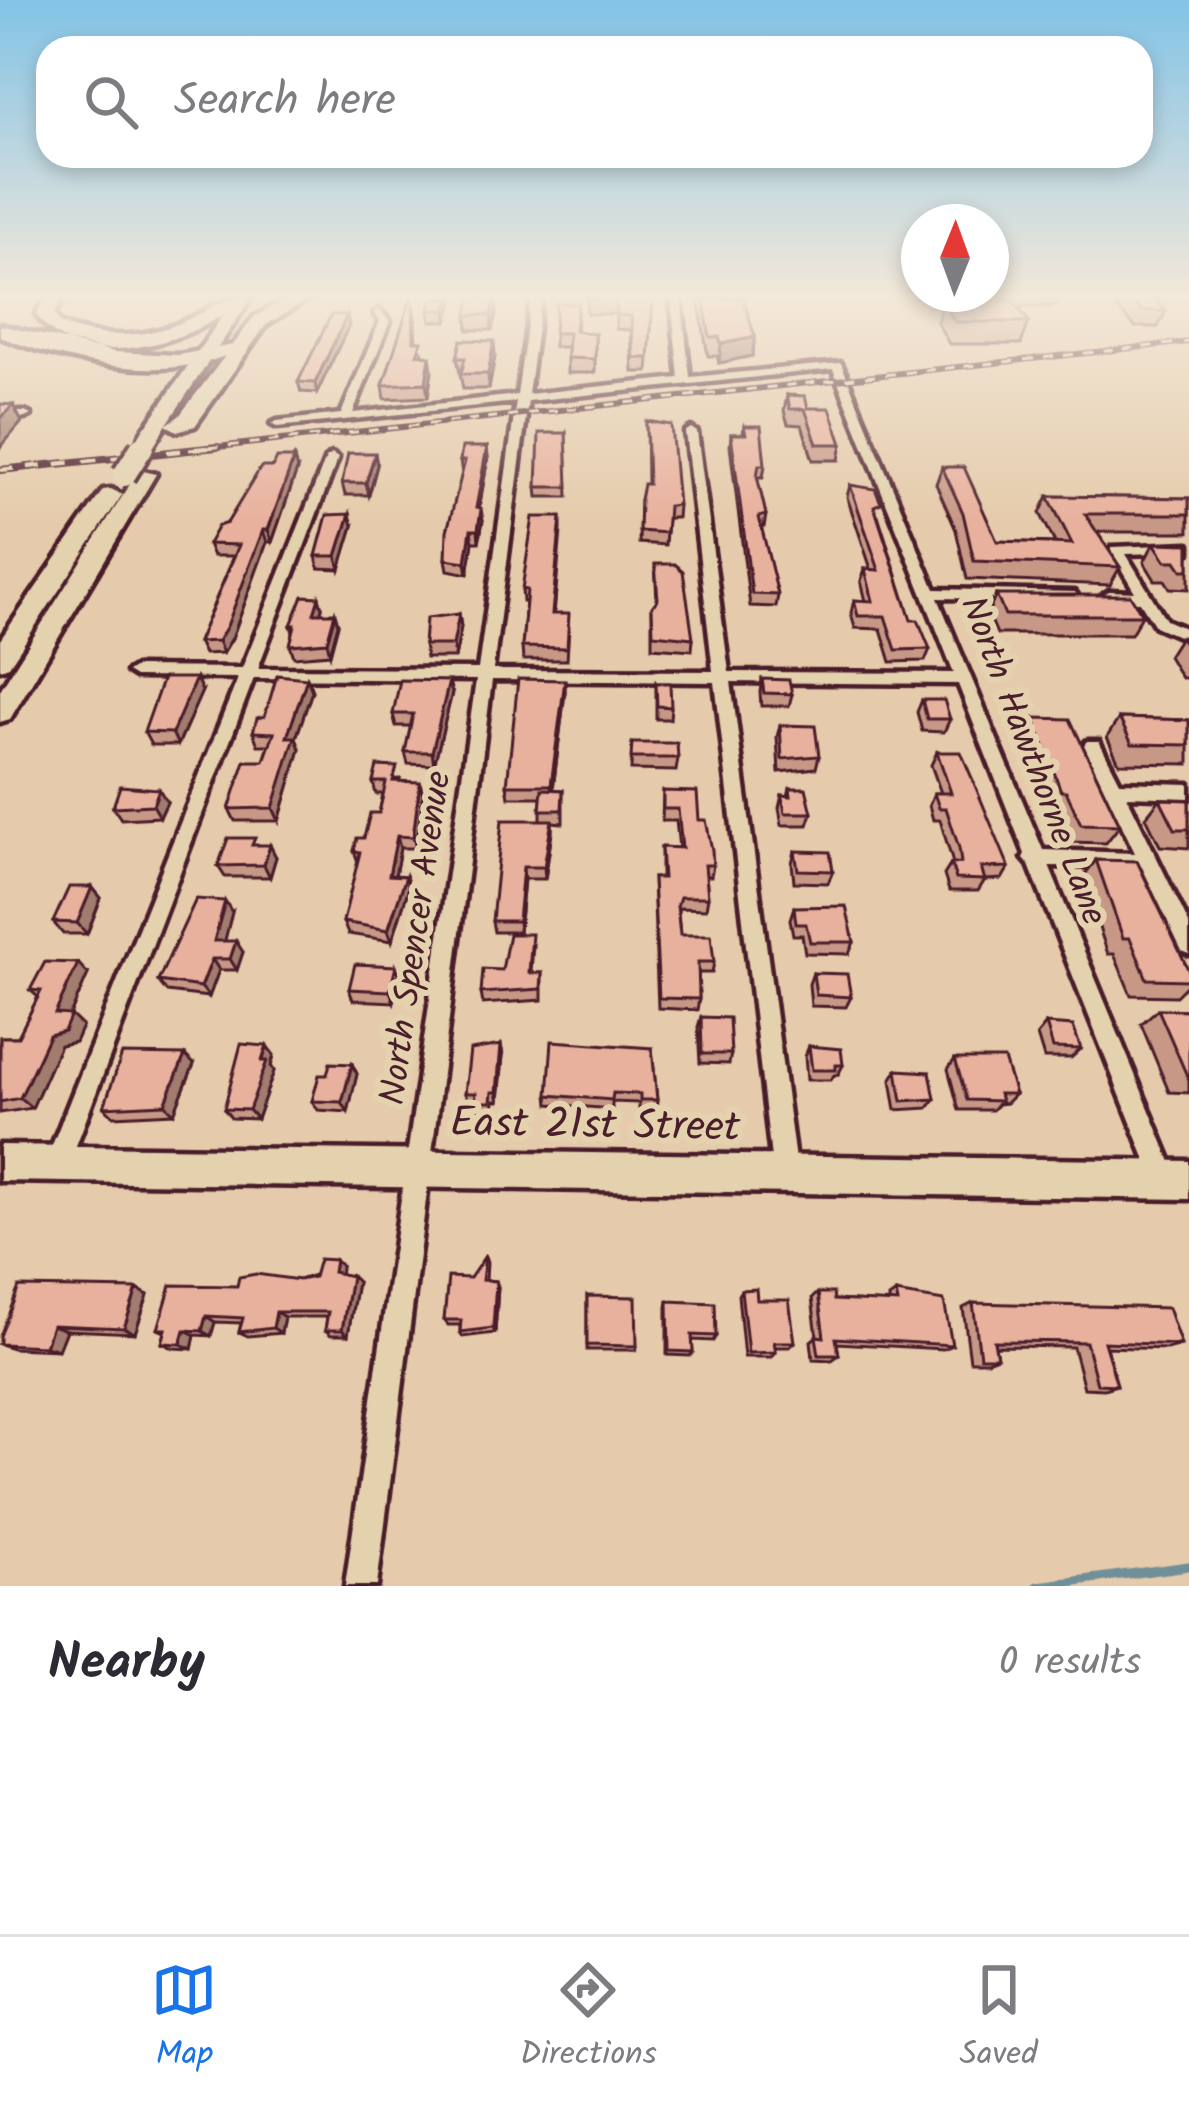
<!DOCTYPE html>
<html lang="en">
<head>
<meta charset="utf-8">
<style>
  :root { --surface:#fff; --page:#f2f2f3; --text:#2b2b33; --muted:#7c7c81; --line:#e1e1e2; --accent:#1a73e8 }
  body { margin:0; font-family:Kalam,sans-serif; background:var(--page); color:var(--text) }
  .compass { position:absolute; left:901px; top:204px; width:108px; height:108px; border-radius:50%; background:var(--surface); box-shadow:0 6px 18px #0003; rotate:1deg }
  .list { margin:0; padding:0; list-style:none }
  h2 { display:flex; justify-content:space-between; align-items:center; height:156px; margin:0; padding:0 48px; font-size:51px }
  h2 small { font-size:39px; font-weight:400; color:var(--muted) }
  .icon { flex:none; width:66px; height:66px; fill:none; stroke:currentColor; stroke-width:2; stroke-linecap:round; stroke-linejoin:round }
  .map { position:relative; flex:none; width:1189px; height:1586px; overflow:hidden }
  .search { position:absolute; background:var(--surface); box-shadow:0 6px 18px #0003; left:36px; right:36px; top:36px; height:132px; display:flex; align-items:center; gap:30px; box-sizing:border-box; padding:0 42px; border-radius:36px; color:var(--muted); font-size:45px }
  .sheet { height:348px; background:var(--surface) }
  nav { display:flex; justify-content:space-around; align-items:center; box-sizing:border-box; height:168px; border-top:3px solid var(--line); background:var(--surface); font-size:33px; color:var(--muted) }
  nav a { display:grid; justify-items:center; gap:6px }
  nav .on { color:var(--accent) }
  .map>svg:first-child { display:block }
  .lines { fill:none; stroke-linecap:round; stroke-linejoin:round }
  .stream { stroke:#708f99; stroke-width:9 }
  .street-casing { stroke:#4a1f2b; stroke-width:9 }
  .secondary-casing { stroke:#4a1f2b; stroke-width:9 }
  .primary-casing { stroke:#4a1f2b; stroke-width:9 }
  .highway-casing { stroke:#4a1f2b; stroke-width:9 }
  .street { fill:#e4d2af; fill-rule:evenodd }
  .secondary { fill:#e4d2af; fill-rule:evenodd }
  .primary { fill:#e4d2af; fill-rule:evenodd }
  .highway { fill:#e4d2af; fill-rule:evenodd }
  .rail-far1-casing { stroke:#4a1f2b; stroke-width:6 }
  .rail-casing { stroke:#4a1f2b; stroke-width:8 }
  .rail-far1 { stroke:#e4d2af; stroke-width:3; stroke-dasharray:10; stroke-linecap:butt }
  .rail { stroke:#e4d2af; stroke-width:4.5; stroke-dasharray:14; stroke-linecap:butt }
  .primary-bridge-far1-casing { stroke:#4a1f2b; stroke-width:24; stroke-linecap:butt }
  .primary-bridge-casing { stroke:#4a1f2b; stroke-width:30; stroke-linecap:butt }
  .primary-bridge-far1 { stroke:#e4d2af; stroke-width:18 }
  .primary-bridge { stroke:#e4d2af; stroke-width:22 }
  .wall { fill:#c89887; stroke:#4a1f2b; stroke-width:3 }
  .shaded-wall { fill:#a27c6e; stroke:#4a1f2b; stroke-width:3 }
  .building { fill:#e8b19d; stroke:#4a1f2b; stroke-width:3 }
  .labels { text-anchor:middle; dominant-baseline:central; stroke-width:12; stroke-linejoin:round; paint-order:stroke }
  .street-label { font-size:36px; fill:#4a1f2b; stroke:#e4d2af }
  .near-street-label { font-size:42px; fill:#4a1f2b; stroke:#e4d2af }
</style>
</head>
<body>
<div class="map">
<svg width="1189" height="1586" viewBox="0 0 1189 1586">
  <rect width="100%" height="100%" fill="#e5cbab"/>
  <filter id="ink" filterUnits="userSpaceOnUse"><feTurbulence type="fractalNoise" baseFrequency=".00833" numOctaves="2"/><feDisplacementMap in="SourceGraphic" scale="24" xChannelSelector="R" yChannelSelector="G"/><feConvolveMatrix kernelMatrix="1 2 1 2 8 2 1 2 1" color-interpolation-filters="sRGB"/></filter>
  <g filter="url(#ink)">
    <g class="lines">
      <path class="stream" d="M1038,1586L1189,1566"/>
      <g class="street-casing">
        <path id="street" d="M531,298H541L528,394L679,378L671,298H681L690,377L841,363L935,589L1075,592L1077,595L1070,600L938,598L1043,850L1135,853L1084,745L1087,741H1099L1120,782L1189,784V798L1127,796L1189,924V954L1182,951L1142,867L1049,866L1178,1179L1175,1188L1166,1191L1157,1188L1029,865L1023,858L1025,854L958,684L731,682L797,1175L794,1184L785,1187L776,1184L773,1175L715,682L492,680L377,1586H345L476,680L254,678L66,1172L57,1175L48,1172L45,1163L238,678L135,677L127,672L135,667L242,668L326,458L332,454L338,458L258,668L478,669L516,402L277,427L271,424L277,421L341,414L380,321L374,313L379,310L390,321L353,413L517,395ZM833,369L954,673L729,672L697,432L691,428L685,432L713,671L493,670L528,401Z
          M0,412H25L31,415L25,418H0Z
          M1189,544V552L1126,554L1166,620L1189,630V641L1155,626L1140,602L1109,601L1102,596L1109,591L1135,592L1110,550L1112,547Z"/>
      </g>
      <g class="secondary-casing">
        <path id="secondary" d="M0,1145L1189,1161V1199L0,1181Z"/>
      </g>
      <g class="primary-casing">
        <path id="primary" d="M235,298H251L159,436H145L142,432Z
          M139,470L156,474L10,719L0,722V690Z
          M111,489L122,495L9,666L0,669V640L103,490Z"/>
      </g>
      <g class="highway-casing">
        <path id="highway" d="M46,298H64L54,314L61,324C104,341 150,338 191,318C211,309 221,298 244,298C199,343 76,378 36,314Z
          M288,298H310L266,325L195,426L177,431L166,425L179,416L225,356C157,382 66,362 0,337V325L114,352L178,355L233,345L254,317Z"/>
      </g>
      <use href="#street" class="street"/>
      <use href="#secondary" class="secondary"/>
      <use href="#primary" class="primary"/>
      <use href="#highway" class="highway"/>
      <g class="rail-far1-casing">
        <path id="rail-far1" d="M189,450L1189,342"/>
      </g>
      <g class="rail-casing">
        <path id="rail" d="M0,470L217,447"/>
      </g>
      <use href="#rail-far1" class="rail-far1"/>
      <use href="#rail" class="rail"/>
      <g class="primary-bridge-far1-casing">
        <path id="primary-bridge-far1" d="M141,450L152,432"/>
      </g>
      <g class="primary-bridge-casing">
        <path id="primary-bridge" d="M124,475L142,447"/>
      </g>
      <use href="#primary-bridge-far1" class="primary-bridge-far1"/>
      <use href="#primary-bridge" class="primary-bridge"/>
    </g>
    <path class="wall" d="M587,298H653L648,372H633L631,330L616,329V314H587Z
      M698,298H743L755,337L752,356L719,363L717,356H708Z
      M1001,298H1061L1058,306L1018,307L1029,322L1021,344H949L937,322L943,301H1003Z
      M1115,298H1153L1166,311L1158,327H1135L1113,304Z
      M453,301L447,321H431L429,310Z
      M578,304L576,331L595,334V373H567V347H554V333Z
      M415,306L416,341L432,370L428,397L385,399L383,385Z
      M496,313L492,330H468L467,315Z
      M349,325L317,393L301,392L298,382Z
      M495,356L489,389H463L457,358Z
      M787,395L808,408L842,444L839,460H813L802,425L788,424L784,411Z
      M646,421L678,505L677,518H667L665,545L639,543L640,500L647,484Z
      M744,426L765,465L763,477H757L766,515L764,527L761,528L778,595L776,607L750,606L730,446L731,434H743Z
      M566,433L568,497H538L537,487Z
      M487,447L488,458L479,508L483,520L479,542H473L468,574L448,570L446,559L462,473L460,461Z
      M377,465L369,495H345L342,483Z
      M942,467L997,541L1055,543L1040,513L1048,496L1189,498V532H1097L1120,567L1110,585L967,579L956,530L936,484Z
      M297,470L272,542H267L232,638L223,653L204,654L198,642L234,556H213L208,544L227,523Z
      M850,485L878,515L911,620L930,649L925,661L891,662L881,629L855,628L851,613L854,600L866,601L861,581L865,569H871L847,497Z
      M561,517L554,614L569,627L567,660H523L522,647L526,602H523L522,589Z
      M353,526L340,569L319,568L316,556Z
      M1154,543L1189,544V589L1170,588L1165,580H1155L1144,562Z
      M655,564L693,638L692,650L652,647V607L657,601Z
      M996,595L1142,615L1131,634H997L988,613Z
      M322,608L321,613L338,624L330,654L294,657L290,645L293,633L291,625Z
      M459,614L461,627L455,658H426L424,645Z
      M1180,637H1189V678H1181L1168,656Z
      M307,678L312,691L296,738L300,749L279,821H235L229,809L264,761L269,745H258L253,732L265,716Z
      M762,679L792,694L789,706H761L760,692Z
      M565,680V692L553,789L563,790V823L552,822V832L545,879H524L519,932H494L492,921L541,820V797H509L507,785Z
      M656,683L671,707L670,719H656Z
      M202,691L178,745H151L144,732Z
      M452,693L434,765L408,764L405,752L411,726H396L393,714Z
      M922,700L950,719L944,732L922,731L917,712Z
      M1034,718L1120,825L1106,843L1068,842L1055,809H1050L1024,737Z
      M1119,718L1189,720V764L1119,763L1107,737Z
      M780,725L819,756L816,768L779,772L777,737Z
      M632,743L678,758L676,771L631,770Z
      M937,752L1009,867L1002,879L985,880L978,891H949L944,875L951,864L953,863L952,860L940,820H933L929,805L934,793H941L931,765Z
      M400,779L399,782L423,794L416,848H400L395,875L406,876L409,887L392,941L348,934L343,922L358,862L354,851L379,813L383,794H376L373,782Z
      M790,788L812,813L808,825H782L779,808L782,795L788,796Z
      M663,791L699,820L713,865L711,876H706L708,897L706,909L679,908L678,911L680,935L714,962L712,973H698L699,999L697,1010L658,1008L653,878H661V847L679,848L676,821H662Z
      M1160,799L1189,800V848L1160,846L1146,817Z
      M167,802L160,817L121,819L113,807Z
      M259,845L276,857L270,877H225L218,866Z
      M795,851L833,871L828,883L794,882L792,863Z
      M1096,860L1189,980V983L1176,996L1131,995L1114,954H1108L1082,878Z
      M92,887L101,898L87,934H63L53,922Z
      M794,907L854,942L849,954L805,953L802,935H793L790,919Z
      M232,912L224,941L243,952L237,970H219L209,997L167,992L158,981Z
      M533,945L531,973H542V1000L483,1004L481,993L502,970Z
      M396,966L400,977L394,1002L353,1000L349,989Z
      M813,973L851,997L846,1007L811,1006L809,984Z
      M88,974L70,1015L82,1026L75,1042L60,1045L32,1108L0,1113V1037H18L38,997L30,990Z
      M1158,1009L1189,1010V1093L1169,1092L1141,1024Z
      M701,1017L731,1054L729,1064L700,1063L698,1027Z
      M1046,1024L1081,1049L1071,1058H1044L1037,1035Z
      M501,1045L503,1055L499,1101H494L493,1111H477L475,1102H468L465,1093Z
      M809,1046L843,1065L838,1075H834L831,1080H807L805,1056Z
      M652,1048L657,1100L656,1109H639V1103L612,1102V1109L549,1104L548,1095Z
      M274,1055L271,1066L274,1071L257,1119L231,1118L224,1109Z
      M955,1059L1015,1094L1006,1103L998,1104L992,1110H959L948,1069Z
      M194,1064L174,1113L114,1116L104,1107Z
      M352,1064L357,1074L348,1112L318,1110L312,1101L327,1075Z
      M897,1070L935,1099L928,1108L896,1110L891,1080Z
      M485,1256L487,1262L486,1280L496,1281L498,1287L495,1333L463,1337L460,1332V1325H448L444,1320Z
      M341,1266L340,1274L357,1282L348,1335H331L325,1330L327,1317H284L281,1333L248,1336L239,1332L241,1323L215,1322L211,1336L195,1335L192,1349L173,1348L162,1343L165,1332L158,1329L237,1286L299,1280Z
      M137,1289L148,1295L135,1333L66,1330L58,1350L12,1348L0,1344Z
      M741,1290L757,1300L795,1342L790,1347H775L776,1352L771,1357H744L738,1295Z
      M818,1293L834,1300L889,1303V1298L896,1293L952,1345L943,1349L837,1343L839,1355L832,1360L813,1359L811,1341L817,1336L812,1298Z
      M587,1296L637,1346L636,1350H587Z
      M668,1301L716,1336L713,1341L692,1340L693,1352L690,1356L667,1355V1307Z
      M973,1303L1181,1345L1166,1349L1106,1347L1117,1385L1104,1389L1084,1388L1073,1347L995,1346L997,1357L987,1361H970L963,1308Z"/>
    <path class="shaded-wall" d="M450,298H453V301L447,321L446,310Z
      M495,298L496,313L492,330L491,315Z
      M347,315L349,325L317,393L315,383Z
      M755,337L752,356L719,363L721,344Z
      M494,341L495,356L489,389L488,374Z
      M430,356L432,370L428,397L426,383Z
      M13,405L22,422L0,448V419Z
      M487,447L488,458L477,519L476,508Z
      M375,453L377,465L369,495L366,483Z
      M294,458L297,470L272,542L268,530Z
      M481,509L483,520L479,542L478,530Z
      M350,514L353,526L340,569L337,556Z
      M561,517V530L553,627L552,614Z
      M263,530L267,542L232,638L223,653L218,641Z
      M471,530L473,542L468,574L466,562Z
      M319,597L322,608L317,625L314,613Z
      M335,613L338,624L330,654L327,642Z
      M459,614L461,627L455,658L453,645Z
      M196,678L202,691L178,745L172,733Z
      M307,678L312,691L296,738L300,749L279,821L273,808L287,737Z
      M565,680V692L552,797L551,785Z
      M449,681L452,693L434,765L432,752Z
      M420,782L423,794L416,848L413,837Z
      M159,789L167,802L160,817L153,805Z
      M552,820V832L545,879L544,867Z
      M397,836L400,848L393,887L389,875Z
      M270,845L276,857L270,877L264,865Z
      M523,867L524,879L519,932L518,921Z
      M406,876L409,887L392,941L388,930Z
      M92,887L101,898L87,934L77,923Z
      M225,901L232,912L222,952L214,941Z
      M236,941L243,952L237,970L230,959Z
      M212,959L219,970L209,997L201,987Z
      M78,963L88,974L66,1024L55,1014Z
      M396,966L400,977L394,1002L390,991Z
      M71,1015L82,1026L75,1042L60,1045L32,1108L20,1098L49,1035Z
      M501,1045L503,1055L499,1101L497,1092Z
      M267,1046L274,1055L271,1066L274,1071L257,1119L249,1110Z
      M185,1055L194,1064L174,1113L165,1104Z
      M352,1064L357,1074L348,1112L342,1102Z
      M335,1260L341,1266L340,1278L333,1272Z
      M351,1276L357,1282L348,1335L342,1330Z
      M496,1281L498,1287L495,1333L493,1328Z
      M137,1289L148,1295L135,1333L124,1328Z
      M276,1312L284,1317L281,1333L273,1328Z
      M206,1316L215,1322L211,1336L202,1331Z
      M52,1325L66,1330L58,1350L45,1346Z
      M185,1330L195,1335L192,1349L181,1344Z"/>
    <path class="building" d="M411,298H413L414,341H422L417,354L430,356L426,383L383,385Z
      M434,298H450L446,310H429Z
      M471,298H495L491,315H467Z
      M587,298H653L649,358H634L631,316L616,315V300H587Z
      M703,298H743L755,337L721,344L719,337H710Z
      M1130,298H1153L1166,311H1142Z
      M943,301H1013L1029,322H955Z
      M556,303L578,304L575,331L595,334V359L567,358L568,333H554Z
      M331,315H347L315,383L298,382Z
      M461,340L494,341L488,374H461L465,358H457Z
      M787,395L805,396L808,408H830L842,444H817L805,409H790Z
      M0,404L13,405L0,419Z
      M646,421L671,425L678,505L668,506L666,533L639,531L640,500L643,484H648Z
      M744,426H761L765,465H759L757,476L766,515L759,517L778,595L752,594L731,434H746Z
      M539,433H566L568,487H537Z
      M462,447H487L476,508L481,509L478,530H471L466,562L446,559L447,531L465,461H460Z
      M348,453H375L366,483H342Z
      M277,458H294L268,530H263L227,626L218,641L198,642L239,545L208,544L218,526L227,523L261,467H273Z
      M942,467H964L997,541L1072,544L1048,496L1189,498V514H1085L1120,567L974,561L963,513Z
      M850,485L875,489L881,503L874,506L911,620H918L930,649L896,650L885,616H858L854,600L873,601L865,569L879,570Z
      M350,514L337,556H316L327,515Z
      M533,517H561L552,614H569L567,648L522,647L527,590L522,589Z
      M1154,543L1189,544V570H1182L1176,561H1166Z
      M655,564H675L683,571L693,638L653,634L652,607L658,599Z
      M996,595H1130L1142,615H1005Z
      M303,596L319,597L314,613H335L327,642L290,645L295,625H291Z
      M459,614L453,645H424L426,618Z
      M1180,637H1189V651Z
      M277,675L307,678L287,737H295L273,808L229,809L245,761H264L274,733L253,732L257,718L265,716Z
      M163,678H196L172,733L144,732Z
      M518,679L565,680L551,785H507Z
      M762,679L789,680L792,694L764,693Z
      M400,680L449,681L432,752H405L413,714H393Z
      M656,683H670L671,707L657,706Z
      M922,700H944L950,719H927Z
      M1034,718L1070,719L1120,825L1081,824L1066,791H1061Z
      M1119,718L1189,720V745L1132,744Z
      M780,725L815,726L819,756L782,759Z
      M632,743H677L678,758H631Z
      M937,752H961L1009,867L981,868L985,880L956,879L951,864L961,863L959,848L946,808H939L934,793H951Z
      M377,766L397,767L393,781L420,782L413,837L397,836L389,875L406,876L388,930L343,922L360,852L354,851L357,838H364L370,813H379L386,782H373Z
      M120,786L159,789L153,805L113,807Z
      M790,788H806L812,813H785L782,795L791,796Z
      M542,789L563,790L562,810H540Z
      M663,791L697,792L699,820H706L712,850L713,865H705L708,897H680L677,906L680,935H711L714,962H698L699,999L659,998L653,878H663L661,847L682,848L678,809H663Z
      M1160,799L1189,800V829H1175Z
      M502,820H552L544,867H523L518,921H492Z
      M228,838H255L252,845H270L264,865L218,866Z
      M795,851L830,852L833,871L798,870Z
      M1096,860L1137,861L1189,971V980L1147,979L1130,938H1123Z
      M69,887H92L77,923L53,922Z
      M196,899L225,901L214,941H236L230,959H212L201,987L158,981Z
      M846,906L854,942H810L806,924H796L794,907Z
      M509,934H532L529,973H542L541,989L481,993L483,969L502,970Z
      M45,962L78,963L55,1014L71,1015L64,1031L49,1035L20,1098L0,1102V1037H18L41,991L30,990Z
      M355,964L396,966L390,991L349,989Z
      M813,973L847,974L851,997L816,995Z
      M1158,1009L1189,1010V1078H1188Z
      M701,1017L729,1018L731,1054H702Z
      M1046,1024L1073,1026L1081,1049L1053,1048Z
      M552,1041L652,1048L657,1100H640V1094L613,1093L612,1100L548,1095Z
      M241,1044L267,1046L262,1061H267L249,1110L224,1109Z
      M501,1045L497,1092H492L491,1102H475L476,1093H465L470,1050Z
      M809,1046L841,1049L843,1065H836V1070H812Z
      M122,1054L185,1055L165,1104L104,1107Z
      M955,1059H1004L1015,1094H999L1001,1101L967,1100Z
      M330,1063L352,1064L342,1102L312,1101L319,1075H327Z
      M897,1070L930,1072L935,1099L902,1101Z
      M485,1256L482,1280L496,1281L493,1328L460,1332L461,1320H444L448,1277L470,1278Z
      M319,1259L335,1260L333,1272L351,1276L342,1330H325L328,1312H276L273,1328L239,1332L243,1318L206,1316L202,1331L185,1330L181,1344L162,1343L166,1329H158L171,1285L237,1286L239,1277L256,1274L299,1280L314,1277Z
      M19,1287L137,1289L124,1328L52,1325L45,1346L0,1344V1336Z
      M756,1289L757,1300H789L795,1342H774L776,1352L748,1353L741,1290Z
      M818,1293H833L834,1300L898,1303L896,1293L944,1301L952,1345L836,1338L839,1355H819L816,1336L824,1337Z
      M587,1296L636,1297L637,1346L587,1345Z
      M668,1301L715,1303L716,1336L692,1335L693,1352L669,1351Z
      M973,1303L1168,1308L1181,1345L1104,1342L1117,1385L1097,1384L1086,1342L994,1341L997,1357H980Z"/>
  </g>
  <linearGradient id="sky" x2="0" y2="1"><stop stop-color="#82c3e6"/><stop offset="0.57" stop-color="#f3e8d9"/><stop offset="1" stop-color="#f3e8d9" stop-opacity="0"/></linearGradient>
  <rect width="1189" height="520" fill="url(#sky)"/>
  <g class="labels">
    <g class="street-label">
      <text transform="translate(1032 761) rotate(69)">North Hawthorne Lane</text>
      <text transform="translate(417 938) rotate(-82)">North Spencer Avenue</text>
    </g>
    <g class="near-street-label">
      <text transform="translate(595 1126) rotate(1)">East 21st Street</text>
    </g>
  </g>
</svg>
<svg class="compass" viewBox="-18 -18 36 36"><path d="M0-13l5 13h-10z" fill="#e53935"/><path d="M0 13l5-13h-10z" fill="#7c7c81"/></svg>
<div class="search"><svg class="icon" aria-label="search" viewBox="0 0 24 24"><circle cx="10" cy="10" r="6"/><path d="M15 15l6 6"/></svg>Search here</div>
</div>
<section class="sheet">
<h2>Nearby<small>0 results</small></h2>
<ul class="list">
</ul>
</section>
<nav>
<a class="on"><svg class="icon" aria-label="map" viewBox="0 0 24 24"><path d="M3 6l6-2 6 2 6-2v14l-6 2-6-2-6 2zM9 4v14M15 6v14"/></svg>Map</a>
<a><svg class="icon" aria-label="directions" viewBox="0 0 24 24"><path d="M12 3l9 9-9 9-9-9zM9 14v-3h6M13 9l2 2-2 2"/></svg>Directions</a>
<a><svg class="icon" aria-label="saved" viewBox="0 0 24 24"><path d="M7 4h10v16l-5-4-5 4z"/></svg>Saved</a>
</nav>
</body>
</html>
